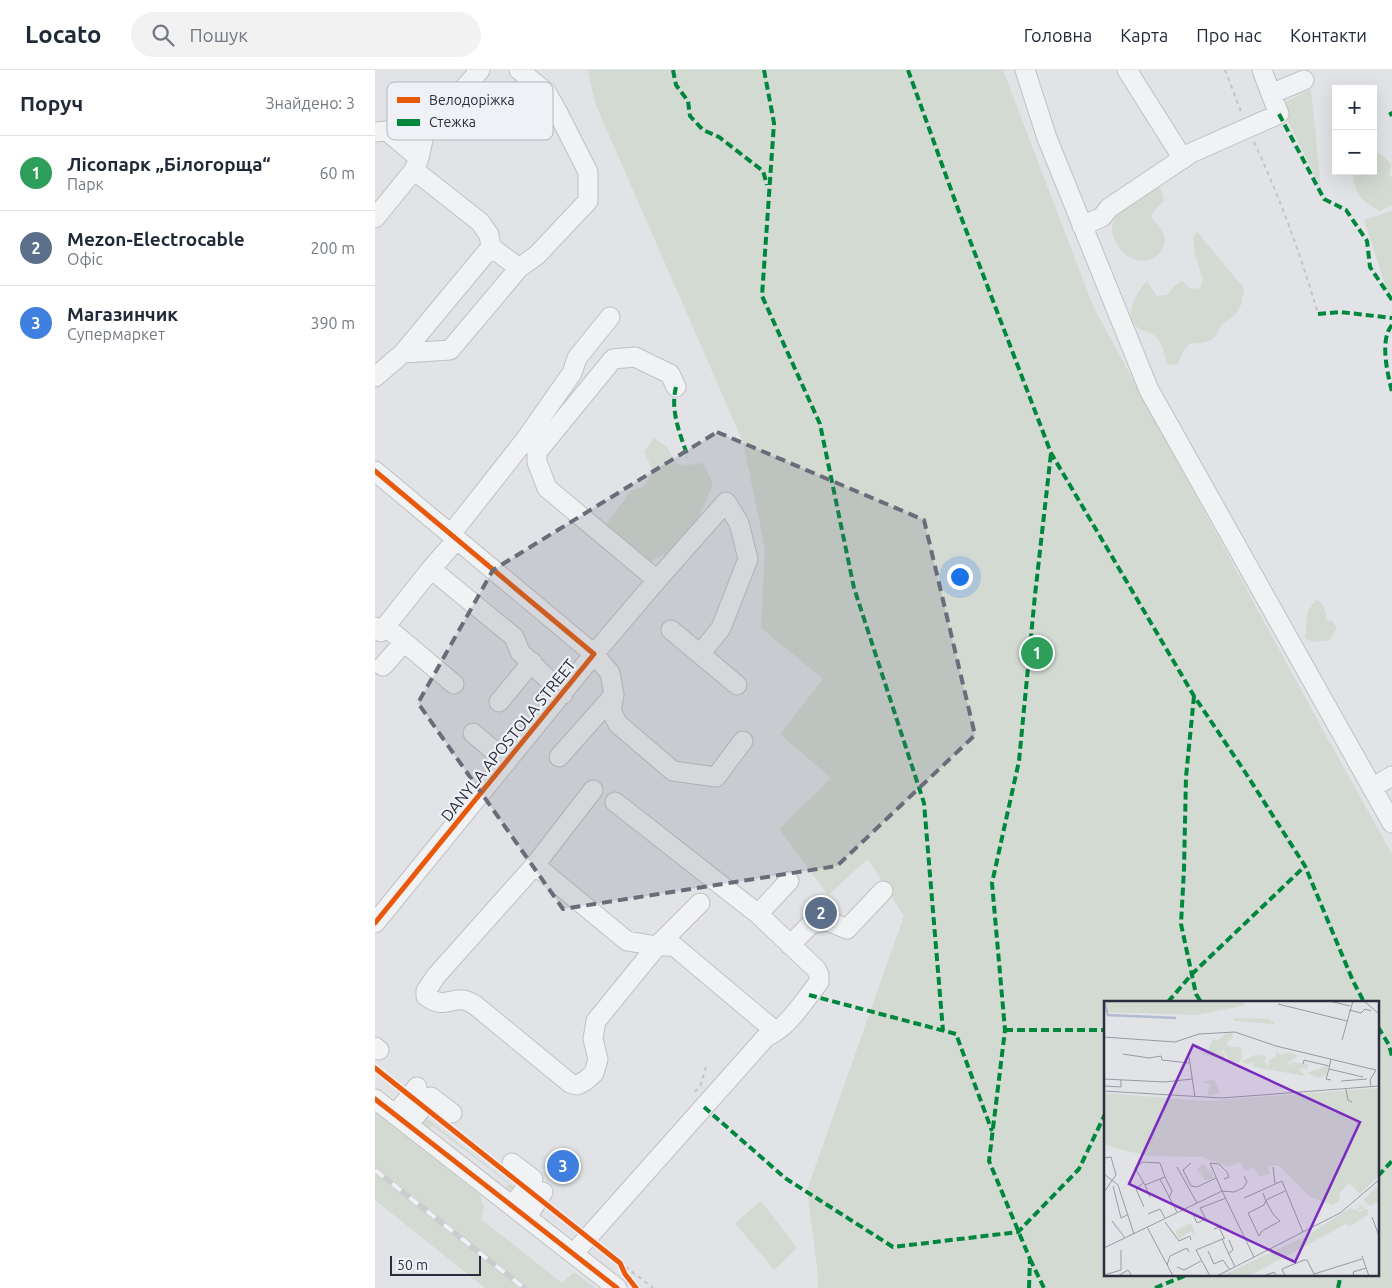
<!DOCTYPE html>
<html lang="uk">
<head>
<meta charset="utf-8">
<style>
  :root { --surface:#fff; --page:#f2f2f3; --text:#1f2937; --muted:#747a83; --line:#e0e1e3; --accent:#6a6d79 }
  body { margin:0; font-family:Ubuntu,sans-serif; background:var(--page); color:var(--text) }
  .controls { position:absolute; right:15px; top:15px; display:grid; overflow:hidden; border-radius:0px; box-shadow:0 5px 20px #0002 }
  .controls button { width:45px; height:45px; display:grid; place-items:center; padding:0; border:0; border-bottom:1px solid var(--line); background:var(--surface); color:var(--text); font:25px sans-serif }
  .scale { position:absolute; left:15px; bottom:12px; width:91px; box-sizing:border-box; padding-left:5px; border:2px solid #2a2e3f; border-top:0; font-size:14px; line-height:18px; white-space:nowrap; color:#2a2e3f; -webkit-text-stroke:4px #f0f1f6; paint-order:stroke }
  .you { position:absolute; left:584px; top:506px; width:18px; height:18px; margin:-12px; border:4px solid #fff; border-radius:50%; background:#1a73e8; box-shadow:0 0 0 8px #1a73e833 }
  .badge { display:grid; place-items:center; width:32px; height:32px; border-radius:50%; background:var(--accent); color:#fff; font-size:16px; font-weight:700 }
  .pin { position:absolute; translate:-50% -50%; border:2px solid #fff; box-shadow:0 1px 5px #0006 }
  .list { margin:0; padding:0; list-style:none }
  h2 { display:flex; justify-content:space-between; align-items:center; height:65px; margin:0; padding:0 20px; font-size:21px }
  h2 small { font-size:16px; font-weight:400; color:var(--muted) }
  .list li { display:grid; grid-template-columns:32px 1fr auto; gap:15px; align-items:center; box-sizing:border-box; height:75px; padding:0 20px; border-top:1px solid var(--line) }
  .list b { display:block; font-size:19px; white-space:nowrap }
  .list p { margin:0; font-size:16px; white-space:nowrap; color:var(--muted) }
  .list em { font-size:16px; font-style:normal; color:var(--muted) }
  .icon { flex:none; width:28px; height:28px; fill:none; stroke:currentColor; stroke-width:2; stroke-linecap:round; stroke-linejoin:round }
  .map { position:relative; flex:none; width:1017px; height:1218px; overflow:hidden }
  header { display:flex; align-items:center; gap:30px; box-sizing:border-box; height:70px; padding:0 25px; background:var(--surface); border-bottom:1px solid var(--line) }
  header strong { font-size:24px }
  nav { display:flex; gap:28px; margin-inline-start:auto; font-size:18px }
  .search { width:350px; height:45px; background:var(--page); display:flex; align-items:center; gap:12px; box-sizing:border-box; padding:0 18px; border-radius:28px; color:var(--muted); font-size:19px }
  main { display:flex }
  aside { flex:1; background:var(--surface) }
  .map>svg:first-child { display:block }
  .green { fill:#d2dad2; fill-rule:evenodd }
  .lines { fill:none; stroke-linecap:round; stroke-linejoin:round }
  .minor-casing { stroke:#c0c1c4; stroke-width:21 }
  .path { stroke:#c3c4c8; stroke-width:2; stroke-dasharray:4 4; stroke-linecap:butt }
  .minor { stroke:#f1f2f4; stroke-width:19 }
  .rail-casing { stroke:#cbccce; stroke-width:5.5 }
  .rail { stroke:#f0f1f6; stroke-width:4; stroke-dasharray:11; stroke-linecap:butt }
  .quiet { stroke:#00873e; stroke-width:4; stroke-dasharray:8 4; stroke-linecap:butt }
  .cycleway-casing { stroke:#f0f1f6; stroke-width:8 }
  .cycleway { stroke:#e8590c; stroke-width:5 }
  .marked { fill:#6a6d79; fill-opacity:0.2; stroke:#6a6d79; stroke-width:4; stroke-dasharray:10 6; stroke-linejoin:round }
  .labels { text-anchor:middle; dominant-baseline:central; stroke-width:4.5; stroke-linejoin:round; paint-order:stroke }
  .street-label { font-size:16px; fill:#2a2e3f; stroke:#f0f1f6 }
  .inset-river { fill:none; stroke:#b2bcd0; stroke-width:2.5 }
  .inset-road { fill:none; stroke:#989ba3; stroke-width:1 }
  .view { fill:#7b2cbf; fill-opacity:0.15; stroke:#7b2cbf; stroke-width:2.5 }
  .inset-edge { fill:none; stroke:#2a2e3f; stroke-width:2.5 }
  .key { fill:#f0f1f6; stroke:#b5b6bf; stroke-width:1 }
  .key-label { font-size:14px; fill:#2a2e3f }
</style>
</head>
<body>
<header>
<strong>Locato</strong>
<div class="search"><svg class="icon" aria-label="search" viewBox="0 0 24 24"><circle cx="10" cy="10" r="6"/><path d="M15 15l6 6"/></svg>Пошук</div>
<nav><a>Головна</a><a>Карта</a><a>Про нас</a><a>Контакти</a></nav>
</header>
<main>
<aside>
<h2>Поруч<small>Знайдено: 3</small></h2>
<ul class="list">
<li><span class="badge" style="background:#2e9e5b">1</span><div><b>Лісопарк „Білогорща“</b><p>Парк</p></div><em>60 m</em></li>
<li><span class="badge" style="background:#5c6f8a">2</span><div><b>Mezon-Electrocable</b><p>Офіс</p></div><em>200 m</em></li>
<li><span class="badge" style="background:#3f7fe0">3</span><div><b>Магазинчик</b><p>Супермаркет</p></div><em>390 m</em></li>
</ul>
</aside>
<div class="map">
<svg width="1017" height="1218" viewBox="0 0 1017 1218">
  <rect width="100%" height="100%" fill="#e2e3e6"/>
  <path class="green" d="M213,0H628L718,236L950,664L1017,784V1218H443L442,1196L432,1120L529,846L493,789L453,825L404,759L456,708L405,664L448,609L386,558L390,479L368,372L220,33ZM731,932H1003V1204H731Z
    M936,19L946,119L909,43L910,32Z
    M998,81L1008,86L1016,94L1014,107L1017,106V135L1005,141C985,130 980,125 978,101H998Z
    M781,114L787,121L789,131L781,138L776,147C780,152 785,157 788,163C798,187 757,207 740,171C737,165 736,159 738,153C743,139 769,123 781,114Z
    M1017,141V222L1013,224L989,150Z
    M822,162L869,218L866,235L861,244L846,255L842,265L836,270L826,273H816L808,281L803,294L793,295C789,286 788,272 780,266C775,262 766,261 762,257C748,244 762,222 772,211L782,226L792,225L799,216L807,211L815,218L825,219L828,208L821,188L818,168Z
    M279,368L292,377L300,392L306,396L328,393L338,414L317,461L295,482L274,492L230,456L256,420L268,417L278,402L269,382Z
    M941,530L946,532L951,542V550L957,551L962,558L955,570L937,572L930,568L933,541Z
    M0,1042L105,1125L109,1137L106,1149L187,1213L199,1202L220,1218H110L0,1130Z
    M48,1045L142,1119H133L132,1117L134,1114L58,1056L54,1058L49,1055Z
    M386,1131L422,1178L399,1200L360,1153Z"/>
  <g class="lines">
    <g class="minor-casing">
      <path id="minor" d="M650,0L672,68L774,320L1017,753
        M752,0L808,89
        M887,0L896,24
        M0,62L12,61L44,88
        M39,100L44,88L49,65L105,0
        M0,148L39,100L105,152L114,165L116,177L28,283L0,307
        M707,156L727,147L734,138L816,83L904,44L896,24L929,10
        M116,177L144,198L162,185L213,131V102L183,43L172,23L144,0
        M28,283L75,280L144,198
        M0,401L219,584L0,853
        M76,464L150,370L197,303L202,288L235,247
        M56,499L82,469
        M282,510L172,418L162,392V382L238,289L260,287L295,304L301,317
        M10,556L79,614
        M0,557L6,562L56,499L139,567L145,582L188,624
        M296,560L325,584L346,558L373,489L364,453L351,432L282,510L219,584L235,603L239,625L236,641L243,654L298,701L341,707L368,671
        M325,584L362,615
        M8,596L29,572
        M124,632L157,592
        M98,663L132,692
        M184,687L239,625
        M997,718L1017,706
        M160,795L218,720
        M325,833L282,876L221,951L218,969L223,989L219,1003L210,1011L202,1015L195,1013L100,935C77,920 74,943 51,926V921L61,906L160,795L252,871L282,876H299L399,960
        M383,844L414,811
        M415,875L436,854L453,851L472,859L508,821
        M0,977L4,980
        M0,1029L242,1218
        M20,1045L42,1017
        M33,1055L56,1027L77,1043
        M137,1136L158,1109L137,1093
        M152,1147L168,1122
        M199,1183L390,968C397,963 405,960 410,954C423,942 433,926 444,912V905L441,899L383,844L240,732"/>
    </g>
    <path class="path" d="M850,0L867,44
      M879,72C905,128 926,185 943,244
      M0,998L22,1017
      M320,1022L326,1014L331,997
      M74,1058L122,1096
      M176,1139L200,1157
      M225,1177L278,1218"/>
    <use href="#minor" class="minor"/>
    <g class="rail-casing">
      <path id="rail" d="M0,1100L149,1218"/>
    </g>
    <use href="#rail" class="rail"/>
    <path class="quiet" d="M298,0L301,15L313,31L315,46L328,60L344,67L388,101L392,115
      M389,0L399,53L387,226L445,354L479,518L549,733L568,961
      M533,0L583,139L676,383L819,626L870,702L930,796L978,911L989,932
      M1015,42L1017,46
      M904,44L949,129L971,140L992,171L995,197L1017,230
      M943,244L965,242L1017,248
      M1017,255C1004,270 1013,305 1017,322
      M301,317C295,341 305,364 313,387
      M819,626L811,707L809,799L806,854L821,924L826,932
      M434,925L581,964L617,1061
      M793,932L817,904L930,796
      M1003,957L1014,975L1017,986
      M630,960H731
      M329,1037L410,1108L518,1177L643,1162L704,1099L731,1042
      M1003,1106L1017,1091
      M655,1189L669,1218
      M654,1218L655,1189L614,1091L630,960L617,813L644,691L660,525L676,383
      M780,1218L814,1204
      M963,1218L966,1204"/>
    <g class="cycleway-casing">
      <path id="cycleway" d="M0,401L219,584L0,853
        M0,998L245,1193L250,1204L261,1218
        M0,1029L242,1218"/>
    </g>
    <use href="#cycleway" class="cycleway"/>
  </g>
  <path class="marked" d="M342,362L549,450L600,665L462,796L188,839L43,633L118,500Z"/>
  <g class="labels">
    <g class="street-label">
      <text transform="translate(133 670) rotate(-51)">DANYLA APOSTOLA STREET</text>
    </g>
  </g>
  <g transform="translate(729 931)">
    <rect width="275" height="275" fill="#e2e3e6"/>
    <path d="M0,0H141L139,5L92,14L0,11ZM130,17L165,18L171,23L130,20ZM128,32L129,37L122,42L125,46H137L138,57L134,62L125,60L120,50L113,51L121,52L120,58L97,53L104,50L109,37L113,40L121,33ZM172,50L177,54L185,51L194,55L184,61L188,66L187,61L204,63V68L195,67L201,75L150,66L149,61L144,63L137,61L151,54L163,55L160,61L165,65V59L172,56ZM222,65L225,66L223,73L214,77L203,72ZM110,78L116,92L105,95L103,91L107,84L99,81ZM275,87V174L256,193L245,182L236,191L235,200L228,204L205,195L174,164L164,166L166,173L154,176L150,166L141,170L136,161L125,166L99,156L43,155L1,144L0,154V92L103,100ZM99,163L109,173V177L102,180L93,168ZM275,183V200L266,205L259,199ZM258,204L261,208L254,209L255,211L263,208L265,213L245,226L242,223L145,275H117L202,235L246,207L252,209ZM87,222L92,234L87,230L75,238L71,230Z" fill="#d2dad2"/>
    <path class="inset-river" d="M0,0L4,14L72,17"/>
    <path class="inset-road" d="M225,0L246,5M260,0L275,13M174,3L243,20M245,9L257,12L261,8L267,10M0,36L71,41L95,33L131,31L172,45L272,69L266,79L267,85M238,39L249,0M19,53L45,57L57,55L58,59L85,62M85,56L91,96M227,58L225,68L259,76M199,63L200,59L225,65M225,68L222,78L227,79M0,78L61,81L88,78M237,80L263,78M0,85L17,86V79M242,88L244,99L248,101M0,90L118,97L275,85M0,157L7,156L12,174L0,191M87,162L79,169L87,185L93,186L112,177M73,166L93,202M169,166L171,182M0,173L14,184L30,233M61,176L68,190L65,197M120,178L125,176L123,171L115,163L106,162L118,190L130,191L139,187L143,181L140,175M39,182L32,188L40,206M41,184L31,167L39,161L56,162L61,176L56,178M9,185L17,217L23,214M159,192L162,200L169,213L176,220L158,230L155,235L144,212L160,204L162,200L164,198L181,190M46,196L41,184L56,178L73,211M140,197L178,180L199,231M44,213L56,208L61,217M89,213L93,222L102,218L96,207L122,197M268,216L275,235M8,220L21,237M61,221L75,240L86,235L87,239M43,226L69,275M110,228L115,226L120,237M118,238L131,266M0,247L118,190L150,256M104,250L110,263L119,259L126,269M124,253L129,249L125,239M258,255L265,275M63,264L66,255L83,247L85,251M73,266L80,269L97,260M0,274L17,269V249M14,275L24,269L28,275M106,275L92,249L121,237M113,275L236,212L275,179M160,275L170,271L172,275M181,275L178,268L200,259H203L210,273L258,258M250,275L249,271L262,267"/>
    <path class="view" d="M89,44L256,121L191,261L25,183Z"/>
    <rect width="275" height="275" class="inset-edge"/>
  </g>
  <rect x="12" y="12" width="166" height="58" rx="8" class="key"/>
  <rect x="22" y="27" width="23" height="6" fill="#e8590c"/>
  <rect x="22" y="49" width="23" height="7" fill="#00873e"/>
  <g class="key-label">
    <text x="54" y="35">Велодоріжка</text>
    <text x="54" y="57">Стежка</text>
  </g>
</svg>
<div class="controls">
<button>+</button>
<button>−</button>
</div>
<div class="scale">50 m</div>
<div class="you"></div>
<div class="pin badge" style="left:662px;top:583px;background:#2e9e5b">1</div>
<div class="pin badge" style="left:446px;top:843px;background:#5c6f8a">2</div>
<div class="pin badge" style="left:188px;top:1096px;background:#3f7fe0">3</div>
</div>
</main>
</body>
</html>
